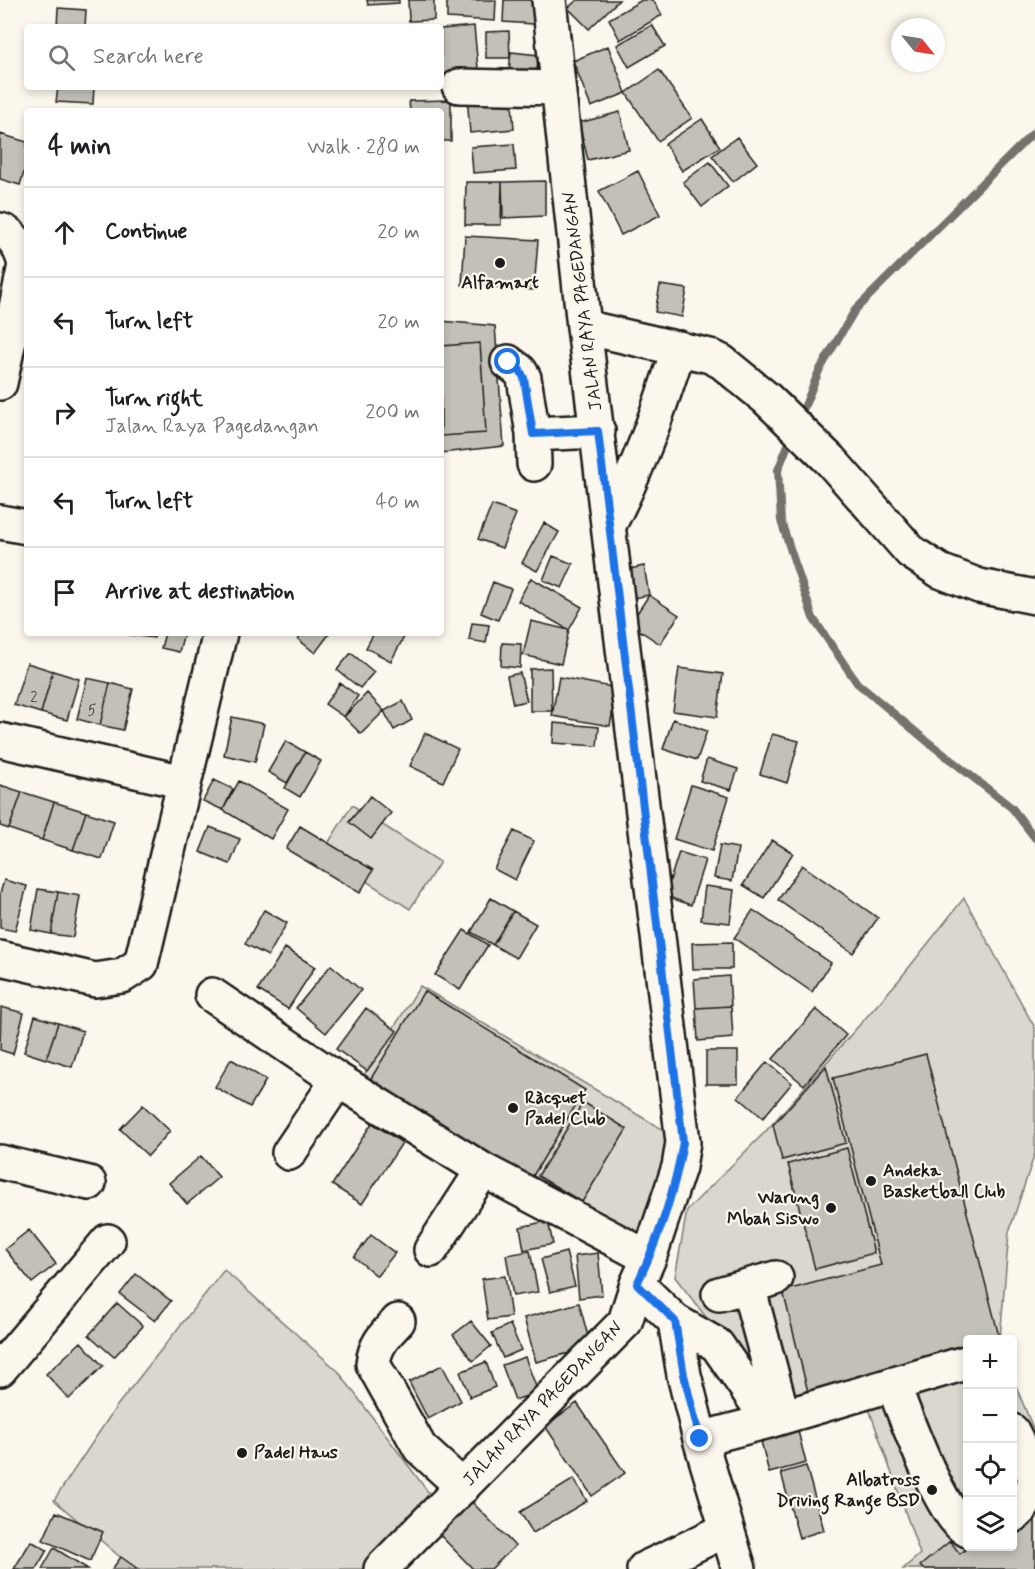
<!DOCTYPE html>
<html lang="en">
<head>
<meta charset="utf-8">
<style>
  :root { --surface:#fff; --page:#f2f2f2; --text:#202124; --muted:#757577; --line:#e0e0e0 }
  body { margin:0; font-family:Mynerve,sans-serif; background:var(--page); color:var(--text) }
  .controls { position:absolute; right:18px; bottom:18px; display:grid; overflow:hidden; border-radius:6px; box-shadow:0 3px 9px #0003 }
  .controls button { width:54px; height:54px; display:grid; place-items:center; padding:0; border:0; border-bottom:2px solid var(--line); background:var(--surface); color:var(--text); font:30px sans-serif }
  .compass { position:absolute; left:891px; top:18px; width:54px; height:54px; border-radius:50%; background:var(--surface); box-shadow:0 3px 9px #0003; rotate:120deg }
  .stop { position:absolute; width:18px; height:18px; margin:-14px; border:4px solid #1a73e8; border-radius:50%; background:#fff }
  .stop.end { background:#1a73e8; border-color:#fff; box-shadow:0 2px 6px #0008 }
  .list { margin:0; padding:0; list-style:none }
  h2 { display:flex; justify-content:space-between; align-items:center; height:78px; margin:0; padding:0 24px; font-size:26px }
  h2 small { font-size:20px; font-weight:400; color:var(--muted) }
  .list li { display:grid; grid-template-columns:39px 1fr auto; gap:18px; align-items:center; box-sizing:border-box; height:90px; padding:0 24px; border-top:2px solid var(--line) }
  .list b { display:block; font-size:22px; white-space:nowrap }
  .list p { margin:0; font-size:20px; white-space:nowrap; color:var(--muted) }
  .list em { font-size:20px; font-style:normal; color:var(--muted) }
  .icon { flex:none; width:33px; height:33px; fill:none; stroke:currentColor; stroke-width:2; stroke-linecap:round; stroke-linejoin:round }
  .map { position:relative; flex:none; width:1035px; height:1569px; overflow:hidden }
  .search { position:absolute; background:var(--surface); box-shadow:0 3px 9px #0003; left:24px; top:24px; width:420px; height:66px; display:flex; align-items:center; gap:15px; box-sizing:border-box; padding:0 21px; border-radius:6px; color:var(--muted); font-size:22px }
  .panel { position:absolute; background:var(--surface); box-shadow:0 3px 9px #0003; left:24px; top:108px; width:420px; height:528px; border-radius:6px }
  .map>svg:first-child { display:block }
  .green { fill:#dad7ce; stroke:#7b7a75; stroke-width:1.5 }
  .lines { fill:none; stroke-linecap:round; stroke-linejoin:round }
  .stream { stroke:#74726e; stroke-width:8 }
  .building { fill:#c3c0b8; stroke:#1c1c1c; stroke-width:1.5 }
  .minor-casing { stroke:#1c1c1c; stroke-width:38 }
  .minor { stroke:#fbf7ec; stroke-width:33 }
  .route { stroke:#1a73e8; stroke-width:8 }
  .poi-dot { fill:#1c1c1c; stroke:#fbf7ec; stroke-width:2 }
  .labels { text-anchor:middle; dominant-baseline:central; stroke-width:4.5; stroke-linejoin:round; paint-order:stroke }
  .number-label { font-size:15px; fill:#464543 }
  .poi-label { font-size:18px; font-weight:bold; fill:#1c1c1c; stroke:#fbf7ec; text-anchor:start }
  .street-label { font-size:18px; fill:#1c1c1c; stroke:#fbf7ec }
</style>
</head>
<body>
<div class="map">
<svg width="1035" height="1569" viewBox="0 0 1035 1569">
  <rect width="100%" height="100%" fill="#fbf7ec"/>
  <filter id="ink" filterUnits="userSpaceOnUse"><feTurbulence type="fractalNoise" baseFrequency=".0167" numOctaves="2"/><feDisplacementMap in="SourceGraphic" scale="12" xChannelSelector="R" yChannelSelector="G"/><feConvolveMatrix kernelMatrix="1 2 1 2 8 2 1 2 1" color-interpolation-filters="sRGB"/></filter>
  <g filter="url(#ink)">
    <path class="green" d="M352,805L440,862L410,909L322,853Z
      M964,898L1035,1028V1153L1009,1232L1000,1339L968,1340V1546H1012L1013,1379L1035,1433V1569H903L920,1554L861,1386L772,1409L746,1356L709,1321L675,1277L687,1210L766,1131L899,980Z
      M420,986L667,1132L665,1171L641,1242L359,1083Z
      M224,1270L338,1371L434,1500L366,1569H134L54,1500L116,1407Z"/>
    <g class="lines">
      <path class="stream" d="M799,420L819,371L855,310L1035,131
        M792,435L778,470L781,521L813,618L857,683L928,742L1012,808L1035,838"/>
    </g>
    <path class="building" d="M367,0H399V3L368,5Z
      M408,0H434V20L409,21Z
      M447,0H496L495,21L447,18Z
      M504,0H535L533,24L503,22Z
      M577,0H619L589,29L568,8Z
      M642,0H653L662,15L620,40L609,19Z
      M58,8L86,10L85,27H57Z
      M652,25L665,46L629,67L617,45Z
      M474,26L479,79L441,83V29Z
      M509,31L510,58H486V32Z
      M608,46L626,93L591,107L573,61Z
      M511,52L539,55L535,83L508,81Z
      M659,70L692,118L658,141L626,93Z
      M58,87H94L93,104L56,102Z
      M511,91L514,129L470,133L467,95Z
      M451,100V141H441V111H410L409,101Z
      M620,112L629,150L588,160L579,123Z
      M702,119L720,147L682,171L665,144Z
      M0,134L27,142V163L20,185L0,179Z
      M737,137L757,163L733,182L712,156Z
      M514,144L516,170L473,173L471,147Z
      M710,162L728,186L702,207L683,182Z
      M638,171L660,215L621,235L599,191Z
      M545,181V216L503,218L502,182Z
      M466,182H502L501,225H465Z
      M465,236L538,240L534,290L462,285Z
      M660,285L687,289L682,317L655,312Z
      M441,321L495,326L504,446L441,453Z
      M480,343L486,433L441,436V346Z
      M492,505L516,514L502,548L478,539Z
      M544,523L559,532L537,571L522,563Z
      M553,556L573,564L562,588L543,580Z
      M644,566L649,595L628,599L624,570Z
      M531,578L582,607L569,630L518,601Z
      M493,582L511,589L498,620L481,613Z
      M649,595L679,615L660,644L630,624Z
      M531,621L569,630L561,664L523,655Z
      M472,623L489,625L486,643L469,640Z
      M130,633H154V638L129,635Z
      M165,633H184L179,652L161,648Z
      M302,633H330L315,653L298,639Z
      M374,633H397L404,637L391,661L366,648Z
      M502,643L521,644L520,668L501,666Z
      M351,653L374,672L360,688L337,670Z
      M27,663L53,671L41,713L14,705Z
      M551,668L552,711H530V669Z
      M679,668L723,674L717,717L673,711Z
      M53,671L79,679L67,720L41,713Z
      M520,673L527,701L513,704L507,676Z
      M559,677L617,688L610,726L552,716Z
      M87,678L110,683L100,725L77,719Z
      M110,683L133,689L123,730L100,725Z
      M340,683L358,696L344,717L325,704Z
      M367,693L384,711L361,734L344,717Z
      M403,701L412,720L394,730L384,711Z
      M232,717L264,724L255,762L224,755Z
      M673,719L707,731L697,760L663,749Z
      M554,723L599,727L597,746L553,743Z
      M425,733L458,749L443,782L410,766Z
      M772,734L799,741L787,783L760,774Z
      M286,741L305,752L287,783L268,772Z
      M305,752L321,761L300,797L285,788Z
      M707,759L738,769L731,790L700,781Z
      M214,780L233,789L223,810L203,801Z
      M239,781L288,809L271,839L223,810Z
      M0,785L22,792L9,829L0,826Z
      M691,785L729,797L712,851L674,839Z
      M22,792L54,802L42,840L9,829Z
      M370,796L391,813L371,839L349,822Z
      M54,802L86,812L73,850L42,840Z
      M86,812L114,821L102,859L73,850Z
      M300,826L373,870L360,893L286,849Z
      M210,827L240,839L230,864L200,852Z
      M514,831L534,841L515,880L494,869Z
      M772,840L793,853L764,898L743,885Z
      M720,845L738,848L732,881L714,878Z
      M679,852L705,860L691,905L665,896Z
      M802,865L878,918L853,953L778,900Z
      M4,880L27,886L15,931L0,928V894Z
      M705,886L734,890L730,923L701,920Z
      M38,889L58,892L51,934L31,930Z
      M58,892L80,896L73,937L51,934Z
      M491,898L513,911L493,945L471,932Z
      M264,910L287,923L268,956L245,944Z
      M753,910L831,963L812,992L734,938Z
      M513,911L536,924L516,958L493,945Z
      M464,930L488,945L460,990L435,975Z
      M732,942V969H693L692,943Z
      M285,948L315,967L288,1009L258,990Z
      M331,965L361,990L326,1033L296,1008Z
      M729,976L731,1006L696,1008L694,979Z
      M424,991L585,1090L528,1184L367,1085Z
      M731,1006L733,1038L698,1041L696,1008Z
      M1,1007L24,1013L13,1054L0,1050Z
      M366,1008L397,1031L367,1071L336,1049Z
      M816,1009L846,1035L804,1085L773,1059Z
      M35,1016L58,1023L46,1059L24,1052Z
      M58,1023L83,1031L72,1067L46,1059Z
      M706,1051H738V1084H706Z
      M926,1054L1000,1340H968V1350L808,1392L783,1291L881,1265L833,1078Z
      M231,1059L266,1080L250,1107L215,1087Z
      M767,1062L792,1083L763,1118L738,1097Z
      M826,1066L846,1143L782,1160L773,1125Z
      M583,1102L627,1129L582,1202L538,1176Z
      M143,1105L170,1131L148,1156L120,1129Z
      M372,1123L402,1143L362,1204L332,1185Z
      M847,1148L874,1253L815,1269L788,1164Z
      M201,1156L219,1177L187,1204L169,1183Z
      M548,1221L553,1244L524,1250L520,1227Z
      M29,1230L56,1264L32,1283L5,1249Z
      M371,1235L395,1253L377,1276L354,1257Z
      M530,1251L538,1292L513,1296L506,1255Z
      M566,1252L575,1286L550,1292L541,1259Z
      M598,1253L602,1295L579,1298L575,1256Z
      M136,1274L171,1301L155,1321L120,1294Z
      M505,1276L511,1317L488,1320L482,1279Z
      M117,1303L143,1326L114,1357L89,1335Z
      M579,1303L591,1347L536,1362L524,1318Z
      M471,1321L491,1346L473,1361L453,1335Z
      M510,1324L521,1350L503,1358L492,1333Z
      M81,1342L103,1366L69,1399L46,1374Z
      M525,1357L538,1392L515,1400L502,1365Z
      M486,1362L495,1387L470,1397L460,1372Z
      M442,1365L461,1401L428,1419L409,1382Z
      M577,1403L625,1473L592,1496L545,1426Z
      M797,1427L806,1463L769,1473L760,1437Z
      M806,1466L824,1530L799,1538L781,1473Z
      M574,1479L587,1501L533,1533L520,1512Z
      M471,1501L515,1546L491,1569H473L438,1533Z
      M56,1512L103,1532L90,1561L43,1540Z
      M1035,1514V1569H923L920,1566L950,1541L960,1554L969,1546H1012V1533Z
      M31,1541L47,1550L36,1569H14Z
      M54,1548L88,1569H42Z
      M121,1557L138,1569H112Z"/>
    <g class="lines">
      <g class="minor-casing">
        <path id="minor" d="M459,86L558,88
          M0,230C15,234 22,252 25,265L0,383
          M584,327L710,356L722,362L766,398L830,460L911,552L940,571L979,586L1035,597
          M508,362L520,371L524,378L533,434L534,464
          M533,434L598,431
          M0,522L27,527
          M609,525C639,468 659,409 679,348
          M0,740L184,782
          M0,958L95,980L122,976L141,964L220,633
          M212,995L338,1080L483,1170L649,1258
          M289,1153L338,1080
          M0,1162L89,1183
          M431,1250L483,1170
          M637,1284L675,1321L684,1375L700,1439L739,1569
          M748,1286L783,1417
          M719,1294L776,1278
          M398,1321C385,1335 375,1344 373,1364L420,1448L463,1487
          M675,1321L717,1345L769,1421L965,1363L968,1364
          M0,1369L108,1241
          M893,1384C904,1413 943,1520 968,1530
          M1012,1431L1035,1477
          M700,1439L769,1421
          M1012,1516C1025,1508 1030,1494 1035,1480
          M381,1569L625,1322L637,1284L649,1258L679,1167L683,1142L584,327L549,0
          M644,1569L726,1530"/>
      </g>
      <use href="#minor" class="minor"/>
    </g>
  </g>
  <g class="lines" filter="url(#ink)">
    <path class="route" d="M508,362L520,370L524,378L533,434L598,431L683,1142C675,1190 658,1240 637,1284L675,1321L684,1375L700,1439"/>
  </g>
  <g class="poi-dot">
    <circle cx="500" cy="263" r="6"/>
    <circle cx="513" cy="1108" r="6"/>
    <circle cx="871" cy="1181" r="6"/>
    <circle cx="831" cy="1208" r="6"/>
    <circle cx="242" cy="1453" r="6"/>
    <circle cx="932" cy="1490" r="6"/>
  </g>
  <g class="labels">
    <g class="number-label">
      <text x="34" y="698">2</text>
      <text x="92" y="711">5</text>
    </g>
    <g class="poi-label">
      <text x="500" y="283" text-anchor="middle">Alfamart</text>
      <text x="525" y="1098">Ràcquet<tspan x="525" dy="21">Padel Club</tspan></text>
      <text x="883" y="1171">Andeka<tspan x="883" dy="21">Basketball Club</tspan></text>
      <text x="819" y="1198" text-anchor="end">Warung<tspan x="819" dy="21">Mbah Siswo</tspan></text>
      <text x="254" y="1453">Padel Haus</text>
      <text x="920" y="1480" text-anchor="end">Albatross<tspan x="920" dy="21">Driving Range BSD</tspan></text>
    </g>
    <g class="street-label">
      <text transform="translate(583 301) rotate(-97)">JALAN RAYA PAGEDANGAN</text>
      <text transform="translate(543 1404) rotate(-46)">JALAN RAYA PAGEDANGAN</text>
    </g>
  </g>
</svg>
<div class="controls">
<button>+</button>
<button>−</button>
<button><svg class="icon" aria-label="locate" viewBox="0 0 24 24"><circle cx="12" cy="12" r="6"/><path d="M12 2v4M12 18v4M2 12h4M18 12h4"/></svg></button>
<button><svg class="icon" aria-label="layers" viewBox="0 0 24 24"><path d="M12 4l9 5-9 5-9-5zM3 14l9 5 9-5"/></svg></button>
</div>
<svg class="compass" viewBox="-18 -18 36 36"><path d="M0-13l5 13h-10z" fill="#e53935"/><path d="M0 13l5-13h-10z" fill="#757577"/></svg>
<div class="stop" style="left:508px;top:362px"></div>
<div class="stop end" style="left:700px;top:1439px"></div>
<div class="search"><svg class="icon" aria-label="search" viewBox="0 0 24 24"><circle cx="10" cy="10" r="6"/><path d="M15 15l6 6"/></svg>Search here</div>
<section class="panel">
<h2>4 min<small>Walk · 280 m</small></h2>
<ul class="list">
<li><svg class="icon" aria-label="ahead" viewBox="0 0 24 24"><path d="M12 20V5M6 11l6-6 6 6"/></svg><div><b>Continue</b></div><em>20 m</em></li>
<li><svg class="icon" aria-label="left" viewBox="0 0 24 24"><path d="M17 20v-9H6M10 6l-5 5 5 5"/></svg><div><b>Turn left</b></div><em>20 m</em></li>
<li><svg class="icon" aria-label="right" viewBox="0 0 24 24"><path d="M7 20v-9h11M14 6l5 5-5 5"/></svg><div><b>Turn right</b><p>Jalan Raya Pagedangan</p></div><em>200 m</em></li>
<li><svg class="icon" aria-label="left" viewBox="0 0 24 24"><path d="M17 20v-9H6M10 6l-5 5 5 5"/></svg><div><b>Turn left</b></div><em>40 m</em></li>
<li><svg class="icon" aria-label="arrive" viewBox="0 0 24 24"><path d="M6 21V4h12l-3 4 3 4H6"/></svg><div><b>Arrive at destination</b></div></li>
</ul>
</section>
</div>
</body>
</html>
